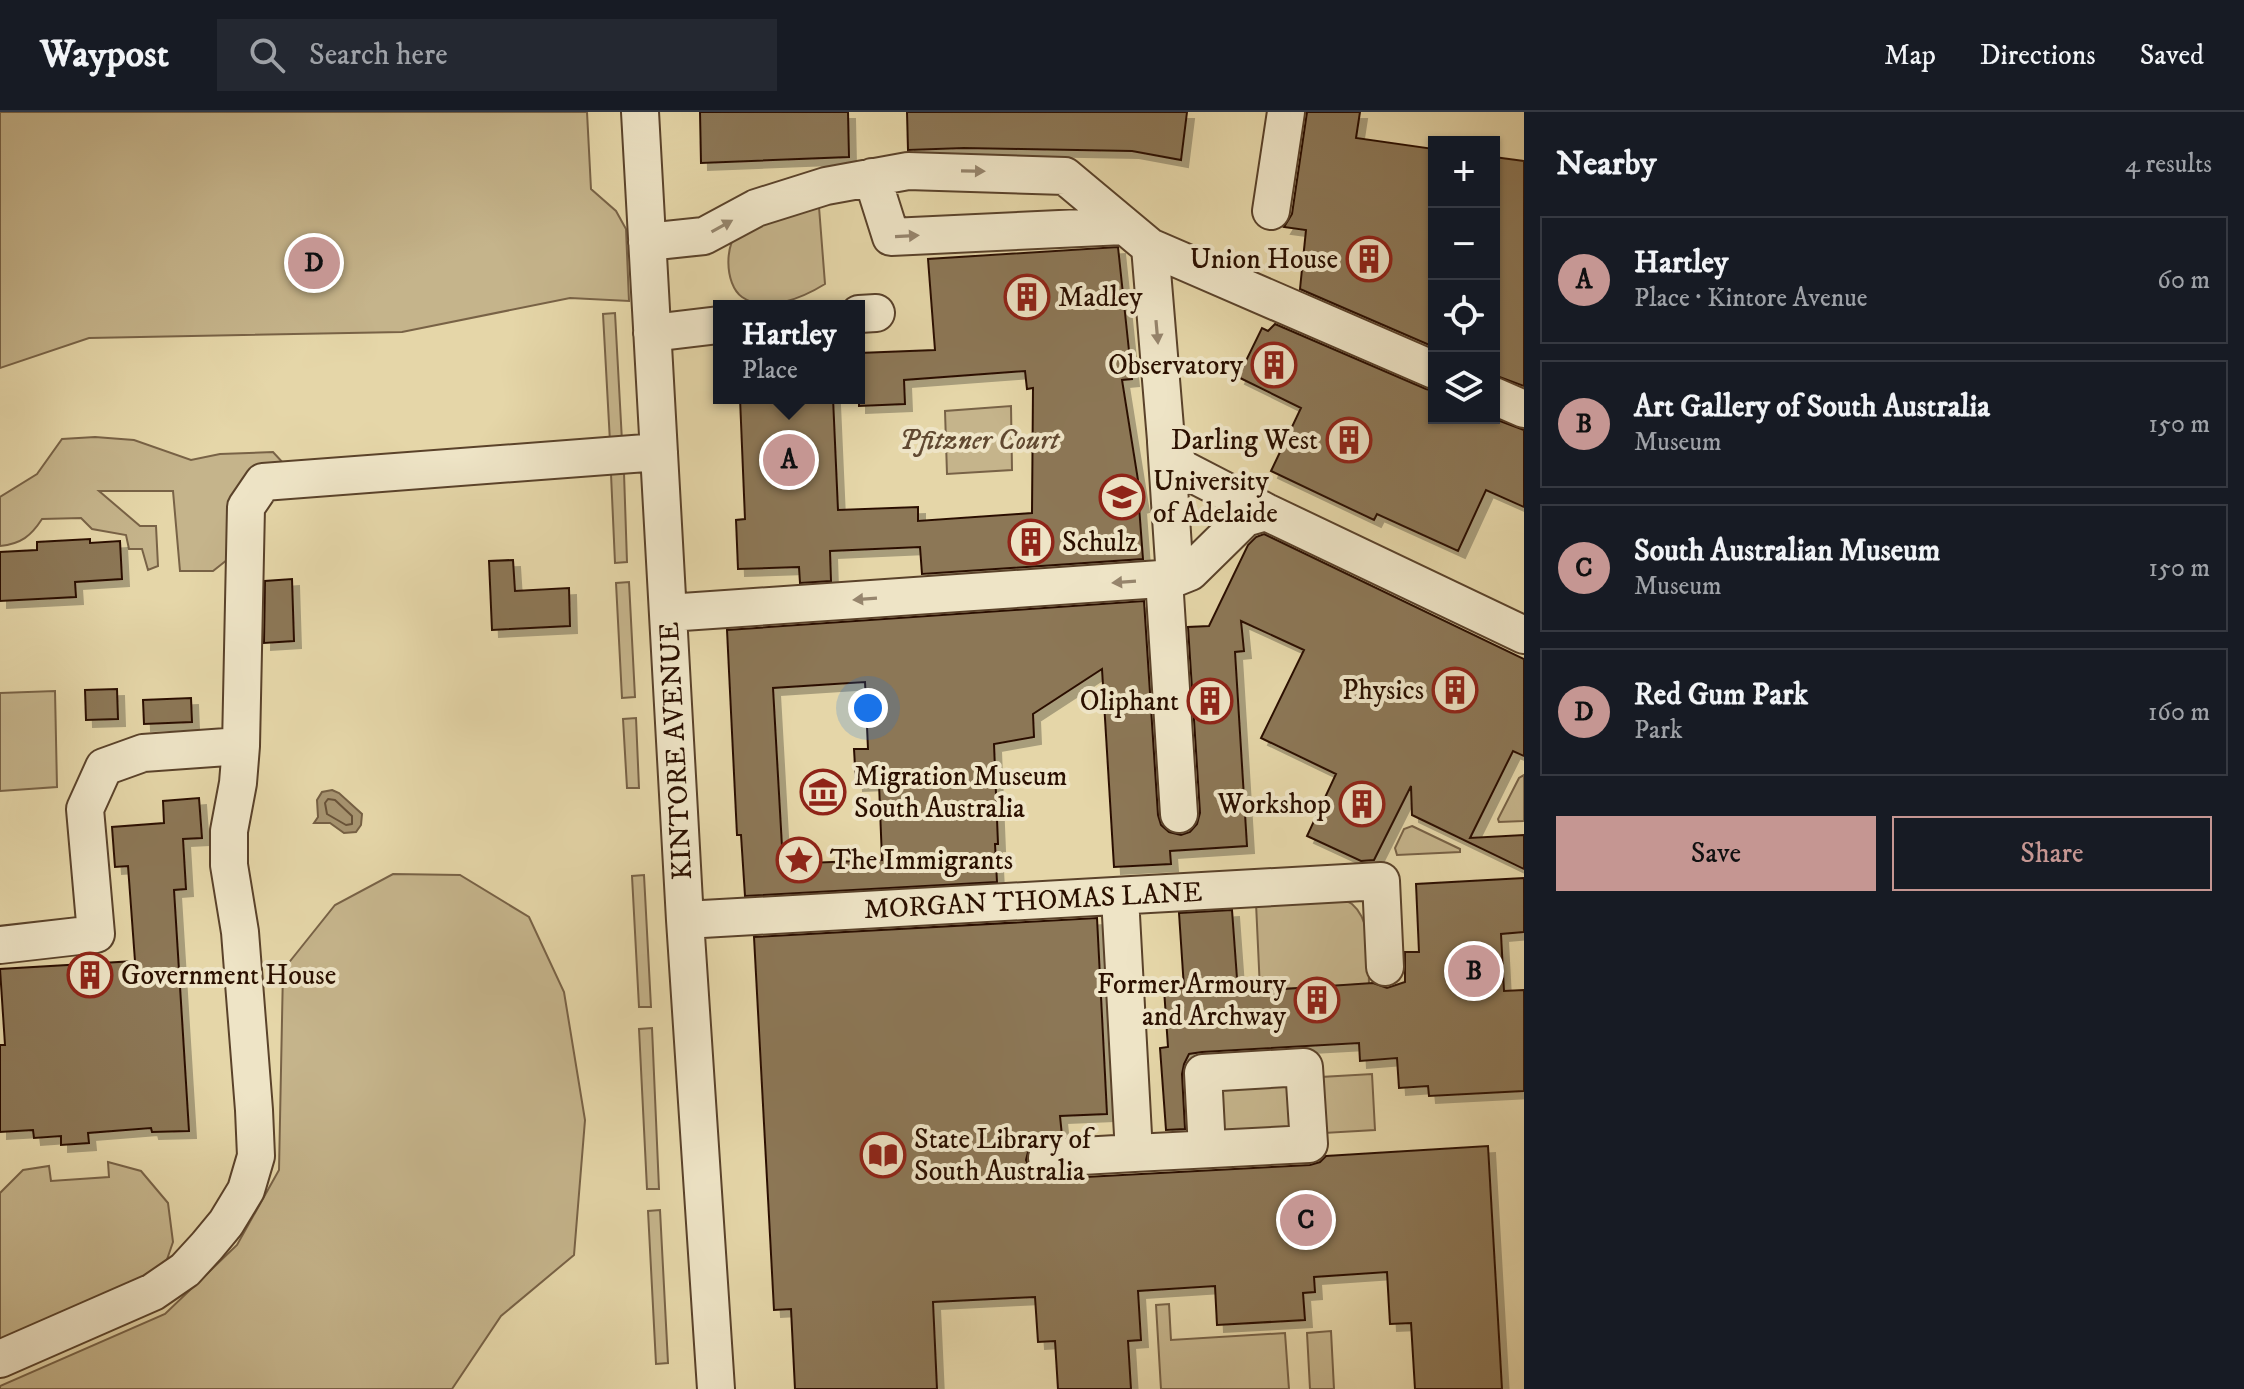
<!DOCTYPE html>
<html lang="en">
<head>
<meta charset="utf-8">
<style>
  :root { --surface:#171b24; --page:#242831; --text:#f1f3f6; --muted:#9ea1a6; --line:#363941; --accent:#c59692 }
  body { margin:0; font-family:"IM FELL DW Pica",serif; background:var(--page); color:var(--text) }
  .controls { position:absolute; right:24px; top:24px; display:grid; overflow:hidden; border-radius:0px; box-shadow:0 2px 6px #0004 }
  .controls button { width:72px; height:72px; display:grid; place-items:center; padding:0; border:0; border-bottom:2px solid var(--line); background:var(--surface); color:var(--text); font:40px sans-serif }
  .you { position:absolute; left:868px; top:596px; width:28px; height:28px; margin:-20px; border:6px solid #fff; border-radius:50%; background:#1a73e8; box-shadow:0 0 0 12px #1a73e833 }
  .badge { display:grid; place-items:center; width:52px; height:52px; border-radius:50%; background:var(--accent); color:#111; font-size:26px; font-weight:700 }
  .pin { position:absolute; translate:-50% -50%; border:4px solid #fff; box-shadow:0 2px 8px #0006 }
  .popup { position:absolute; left:713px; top:188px; width:152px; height:104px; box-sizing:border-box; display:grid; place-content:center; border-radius:0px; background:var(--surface); filter:drop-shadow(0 2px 6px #0005); font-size:26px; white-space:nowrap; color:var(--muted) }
  .popup b { font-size:30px; color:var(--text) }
  .popup::after { content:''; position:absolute; left:50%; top:100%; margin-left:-16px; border:16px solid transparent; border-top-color:var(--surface) }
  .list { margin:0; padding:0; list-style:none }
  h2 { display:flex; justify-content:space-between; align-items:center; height:104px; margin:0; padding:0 32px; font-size:34px }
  h2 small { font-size:26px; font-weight:400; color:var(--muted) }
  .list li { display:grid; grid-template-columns:52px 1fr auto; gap:24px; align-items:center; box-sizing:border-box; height:128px; margin:0 16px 16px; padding:0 16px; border:2px solid var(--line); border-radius:0px }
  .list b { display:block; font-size:30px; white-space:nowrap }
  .list p { margin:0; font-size:26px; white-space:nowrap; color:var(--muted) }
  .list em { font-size:26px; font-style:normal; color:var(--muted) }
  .actions { display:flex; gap:16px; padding:24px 32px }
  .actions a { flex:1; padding:18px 0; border:2px solid var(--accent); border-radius:0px; text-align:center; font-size:28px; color:var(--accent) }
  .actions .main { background:var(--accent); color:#111 }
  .icon { flex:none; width:44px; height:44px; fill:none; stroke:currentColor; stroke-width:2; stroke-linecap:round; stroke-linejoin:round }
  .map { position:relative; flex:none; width:1524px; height:1277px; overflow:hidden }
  header { display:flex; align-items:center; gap:48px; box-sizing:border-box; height:112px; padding:0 40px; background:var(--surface); border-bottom:2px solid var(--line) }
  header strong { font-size:38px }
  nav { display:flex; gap:44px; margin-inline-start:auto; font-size:28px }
  .search { width:560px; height:72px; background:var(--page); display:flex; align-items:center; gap:20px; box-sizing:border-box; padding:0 28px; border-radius:0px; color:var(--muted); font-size:30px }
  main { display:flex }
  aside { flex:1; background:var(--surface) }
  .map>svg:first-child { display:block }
  .green { fill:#c5b48b; stroke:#786246; stroke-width:2 }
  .water { fill:#a6936f; stroke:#755f43; stroke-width:2 }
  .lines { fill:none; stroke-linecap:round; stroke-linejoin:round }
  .shore { stroke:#685238; stroke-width:2 }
  .building { fill:#8c7757; stroke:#2b1000; stroke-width:2; fill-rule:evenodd; filter:url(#shadow) }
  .minor-casing { stroke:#5a422a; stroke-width:40 }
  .minor { stroke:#eee4c6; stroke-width:36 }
  .oneway { fill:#96856d }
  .labels { text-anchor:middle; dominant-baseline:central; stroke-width:8; stroke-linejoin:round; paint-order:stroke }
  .poi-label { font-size:28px; fill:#2b1000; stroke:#eee4c6; text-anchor:end }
  .park-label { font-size:28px; font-style:italic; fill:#614931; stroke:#eee4c6 }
  .street-label { font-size:28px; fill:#2b1000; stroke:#eee4c6 }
</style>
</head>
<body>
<header>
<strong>Waypost</strong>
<div class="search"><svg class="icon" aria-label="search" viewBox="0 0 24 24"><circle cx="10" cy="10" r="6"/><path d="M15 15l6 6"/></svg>Search here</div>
<nav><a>Map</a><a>Directions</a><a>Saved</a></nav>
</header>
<main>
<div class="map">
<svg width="1524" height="1277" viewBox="0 0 1524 1277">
  <defs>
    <filter id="shadow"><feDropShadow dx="7" dy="7" stdDeviation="0" flood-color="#0004"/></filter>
  </defs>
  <rect width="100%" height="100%" fill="#e5d6a8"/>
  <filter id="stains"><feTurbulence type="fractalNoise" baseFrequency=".0025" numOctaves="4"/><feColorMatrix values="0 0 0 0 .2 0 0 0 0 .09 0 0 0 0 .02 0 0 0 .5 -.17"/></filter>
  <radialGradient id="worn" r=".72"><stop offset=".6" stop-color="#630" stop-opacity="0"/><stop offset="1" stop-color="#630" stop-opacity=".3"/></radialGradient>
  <path class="green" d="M0,0H587L591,77L616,99L626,117L629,189L570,186L402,220L89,226L0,256Z
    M819,95L825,172C804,185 766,202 742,185C724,172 724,129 741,117C753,108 802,100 819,95Z
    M615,201L622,329L610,330L603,202Z
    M1011,294L1012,358L947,362L945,299Z
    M95,325L134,328L191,348L220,342L273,340L297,366L253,376L237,440L213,459H180L173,379H99L140,414H156L158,454L148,458L142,437H129L126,423L92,417L81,406L42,407C31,424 21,432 0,434V385L37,362L62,327Z
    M624,361L627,450L615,451L611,362Z
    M629,470L635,585L622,586L616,471Z
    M55,579L57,675L0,679V581Z
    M636,606L639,676H627L623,607Z
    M1524,663V709L1499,710L1498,707L1519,666Z
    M1412,714L1460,737V740L1397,743L1395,736L1404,717Z
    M393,762L460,763L529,805L564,880L585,1008L574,1143L501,1204L452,1277H0V1274L165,1202L237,1133L279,1058L283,858L335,793Z
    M644,763L651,895H639L632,764Z
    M1335,785C1340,787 1348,789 1352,792C1373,810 1368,847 1369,872L1260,878L1256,791Z
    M652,916L659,1077H647L639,917Z
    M1372,962L1375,1018L1324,1021L1321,965Z
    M1289,965L1292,1022L1217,1026L1214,970Z
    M108,1050L141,1059L168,1091L173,1130L163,1159L0,1233V1081L23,1058L49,1054L51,1069L109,1065Z
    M660,1098L668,1251L656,1252L648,1099Z
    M1169,1192L1171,1228L1285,1221L1289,1277H1161L1156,1193Z
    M1331,1219L1334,1277H1310L1307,1221Z"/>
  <path class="water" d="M332,678L339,681L362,702L361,713L356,720L344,721L330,711H314L318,705L317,688L322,680Z"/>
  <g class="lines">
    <path class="shore" d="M328,687L335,688L352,704V712L346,713L327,702L325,691Z"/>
  </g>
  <path class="building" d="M700,0H848L849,45L701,51Z
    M907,0H1187L1181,48L1132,39L964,36L908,38Z
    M1307,0H1360L1356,26L1434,37V235L1300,177L1306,118L1284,115L1292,102Z
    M1494,45L1524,49V274L1494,263Z
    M1118,135L1132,267L1122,268L1142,393L1139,394L1143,447L922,462L920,435L830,439L831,469L800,471L799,455L738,457L736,408L745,407L740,286H833L838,398L918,395V409L1032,401L1033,276L1027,277L1025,259L904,268L905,292L859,294V241L935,238L928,147Z
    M1275,212L1426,277L1434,279V306H1492L1524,318V395L1486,378L1458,439L1377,402L1374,408L1271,359L1301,296L1238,265L1262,216L1268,219Z
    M1264,422L1524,547V644L1513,639L1470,726L1524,723V757L1412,703L1411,674L1374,748L1361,749L1307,724L1336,662L1261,626L1304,538L1241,509L1244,539L1235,540L1247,734L1170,739L1171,752L1114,755L1102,557L1033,602L1034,625L994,632L998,732H995L997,770L745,784L741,723H737L727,518L1144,489L1158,703L1161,713L1169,720L1181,723L1190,720L1197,712L1200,701L1188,515L1209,514L1248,433L1256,425ZM865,570L868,637H854L856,672L879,671L882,748L783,752L773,576Z
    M90,427V431L120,429L122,467L75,470L76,485L0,489V440L37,438V430Z
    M513,448L515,479L569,476L570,514L492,518L489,449Z
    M292,467L294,529L264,531L265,469Z
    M117,577L118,607L86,608L85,578Z
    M191,586L192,610L144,612L143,588Z
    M199,686L202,726L183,727L186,777L174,778L189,1019L152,1020L151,1016L88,1021L89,1031L61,1033V1024L34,1026L33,1018L0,1020V933H5L0,857L135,849L128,754L115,755L112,715L164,711L163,689Z
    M1524,766V820L1501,822L1504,879L1524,878V979L1429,984L1428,974L1399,976L1397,946L1360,949L1359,931L1202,940L1189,942L1184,952L1182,962L1185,1017L1166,1018L1160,936L1168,935L1164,877L1184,876L1179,801L1232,798L1238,880L1373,871L1387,876L1405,870V840H1419L1416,772Z
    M1097,806L1107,1002L1060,1004L1062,1024L1036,1028L1029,1036L1026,1048L1030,1058L1038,1065L1048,1067L1310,1053L1320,1050L1326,1044L1488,1034L1502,1277H1415L1411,1211L1390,1212L1387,1160L1314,1165L1315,1180L1303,1181L1305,1208L1217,1213L1215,1174L1138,1179L1141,1228L1128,1229L1131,1277H1058L1055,1229L1038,1230L1035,1185L933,1190L937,1277H795L791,1197L774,1198L754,825Z"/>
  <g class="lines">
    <g class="minor-casing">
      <path id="minor" d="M640,0L685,808L716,1277
        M872,65L891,125L1124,114
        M1271,99L1286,0
        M647,130L704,124L756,96L826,74L908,59L1065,64L1150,135L1166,328L1181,356L1266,400L1524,523
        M1150,135L1434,258
        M859,202L876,201
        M652,221L719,213
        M1494,284L1524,297
        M1175,466L1190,460L1245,406L1266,400
        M1164,467L1179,702
        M668,501L1175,466L1166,330
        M685,808L1381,769L1385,855
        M0,833L96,822L85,697L104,655L143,641L241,634L246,395L263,370L659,340
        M1134,1041L1309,1032L1304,955L1203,961L1207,1037
        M1047,1046L1134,1041L1120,785
        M0,1247L153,1180L185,1158L207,1134L226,1111L246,1078L256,1044L254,998L240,820L229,753V719L238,671L241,634"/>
    </g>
    <use href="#minor" class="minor"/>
  </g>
  <defs><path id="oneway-solid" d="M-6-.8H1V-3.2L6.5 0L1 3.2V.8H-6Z" transform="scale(2)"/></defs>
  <g class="oneway">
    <use href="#oneway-solid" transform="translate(973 59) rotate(1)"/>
    <use href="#oneway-solid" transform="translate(722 114) rotate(-29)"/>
    <use href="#oneway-solid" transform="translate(907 124) rotate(-3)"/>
    <use href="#oneway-solid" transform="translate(1157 220) rotate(85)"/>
    <use href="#oneway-solid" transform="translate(1124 470) rotate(176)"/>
    <use href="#oneway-solid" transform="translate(865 487) rotate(176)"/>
  </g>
  <defs>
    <g id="building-ring" transform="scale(2.3)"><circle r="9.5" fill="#eee4c6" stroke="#8f2418" stroke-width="1.5"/><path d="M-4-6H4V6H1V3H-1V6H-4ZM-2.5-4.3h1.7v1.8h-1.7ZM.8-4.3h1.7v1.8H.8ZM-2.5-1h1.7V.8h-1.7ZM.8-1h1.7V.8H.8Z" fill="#8f2418"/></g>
    <g id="university-ring" transform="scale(2.3)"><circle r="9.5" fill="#eee4c6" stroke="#8f2418" stroke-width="1.5"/><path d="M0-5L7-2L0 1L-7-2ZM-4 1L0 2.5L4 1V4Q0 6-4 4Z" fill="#8f2418"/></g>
    <g id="museum-ring" transform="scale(2.3)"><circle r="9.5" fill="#eee4c6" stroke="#8f2418" stroke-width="1.5"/><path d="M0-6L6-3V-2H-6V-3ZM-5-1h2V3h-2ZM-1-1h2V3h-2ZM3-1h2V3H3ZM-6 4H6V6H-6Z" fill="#8f2418"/></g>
    <g id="sight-ring" transform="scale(2.3)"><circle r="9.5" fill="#eee4c6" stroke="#8f2418" stroke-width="1.5"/><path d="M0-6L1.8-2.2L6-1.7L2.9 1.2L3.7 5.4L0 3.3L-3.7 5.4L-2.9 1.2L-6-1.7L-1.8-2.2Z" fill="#8f2418"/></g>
    <g id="library-ring" transform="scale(2.3)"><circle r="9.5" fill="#eee4c6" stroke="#8f2418" stroke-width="1.5"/><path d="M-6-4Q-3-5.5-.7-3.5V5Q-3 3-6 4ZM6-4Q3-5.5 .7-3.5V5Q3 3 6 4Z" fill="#8f2418"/></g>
  </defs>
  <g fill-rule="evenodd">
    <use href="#building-ring" x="1369" y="147"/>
    <use href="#building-ring" x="1027" y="185"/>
    <use href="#building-ring" x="1274" y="253"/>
    <use href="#building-ring" x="1349" y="328"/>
    <use href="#university-ring" x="1122" y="385"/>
    <use href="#building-ring" x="1031" y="430"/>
    <use href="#building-ring" x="1455" y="578"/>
    <use href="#building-ring" x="1210" y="589"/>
    <use href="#museum-ring" x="823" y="680"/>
    <use href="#building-ring" x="1362" y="692"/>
    <use href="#sight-ring" x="799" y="748"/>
    <use href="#building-ring" x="90" y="863"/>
    <use href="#building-ring" x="1317" y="888"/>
    <use href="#library-ring" x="883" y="1043"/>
  </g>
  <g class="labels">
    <g class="poi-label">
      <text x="1338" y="147">Union House</text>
      <text x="1058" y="185" text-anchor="start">Madley</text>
      <text x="1243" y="253">Observatory</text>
      <text x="1318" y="328">Darling West</text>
      <text x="1153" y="369" text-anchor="start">University<tspan x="1153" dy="32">of Adelaide</tspan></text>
      <text x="1062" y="430" text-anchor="start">Schulz</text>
      <text x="1424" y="578">Physics</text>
      <text x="1179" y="589">Oliphant</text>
      <text x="854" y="664" text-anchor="start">Migration Museum<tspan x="854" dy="32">South Australia</tspan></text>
      <text x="1331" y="692">Workshop</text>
      <text x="830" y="748" text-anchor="start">The Immigrants</text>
      <text x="121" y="863" text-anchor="start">Government House</text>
      <text x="1286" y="872">Former Armoury<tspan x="1286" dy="32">and Archway</tspan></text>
      <text x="914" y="1027" text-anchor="start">State Library of<tspan x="914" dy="32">South Australia</tspan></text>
    </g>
    <g class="park-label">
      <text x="979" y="328">Pfitzner Court</text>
    </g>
    <g class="street-label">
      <text transform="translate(676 639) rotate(-93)">KINTORE AVENUE</text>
      <text transform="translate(1033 789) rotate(-3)">MORGAN THOMAS LANE</text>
    </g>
  </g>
  <rect width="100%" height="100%" filter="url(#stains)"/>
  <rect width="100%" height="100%" fill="url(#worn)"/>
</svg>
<div class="controls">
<button>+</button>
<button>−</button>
<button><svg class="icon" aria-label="locate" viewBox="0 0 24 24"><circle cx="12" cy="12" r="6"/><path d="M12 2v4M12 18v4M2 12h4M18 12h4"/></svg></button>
<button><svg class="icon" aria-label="layers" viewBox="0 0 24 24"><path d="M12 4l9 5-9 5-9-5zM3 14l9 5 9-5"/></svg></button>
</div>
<div class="you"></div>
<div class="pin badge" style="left:789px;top:348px">A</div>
<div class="popup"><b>Hartley</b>Place</div>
<div class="pin badge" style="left:1474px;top:859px">B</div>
<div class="pin badge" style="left:1306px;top:1108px">C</div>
<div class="pin badge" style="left:314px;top:151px">D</div>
</div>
<aside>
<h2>Nearby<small>4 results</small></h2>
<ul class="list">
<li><span class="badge">A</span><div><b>Hartley</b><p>Place · Kintore Avenue</p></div><em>60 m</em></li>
<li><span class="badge">B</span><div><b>Art Gallery of South Australia</b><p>Museum</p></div><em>150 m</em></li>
<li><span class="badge">C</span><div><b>South Australian Museum</b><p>Museum</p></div><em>150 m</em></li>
<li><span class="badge">D</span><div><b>Red Gum Park</b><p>Park</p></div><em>160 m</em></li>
</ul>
<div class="actions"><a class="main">Save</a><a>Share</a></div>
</aside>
</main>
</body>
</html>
